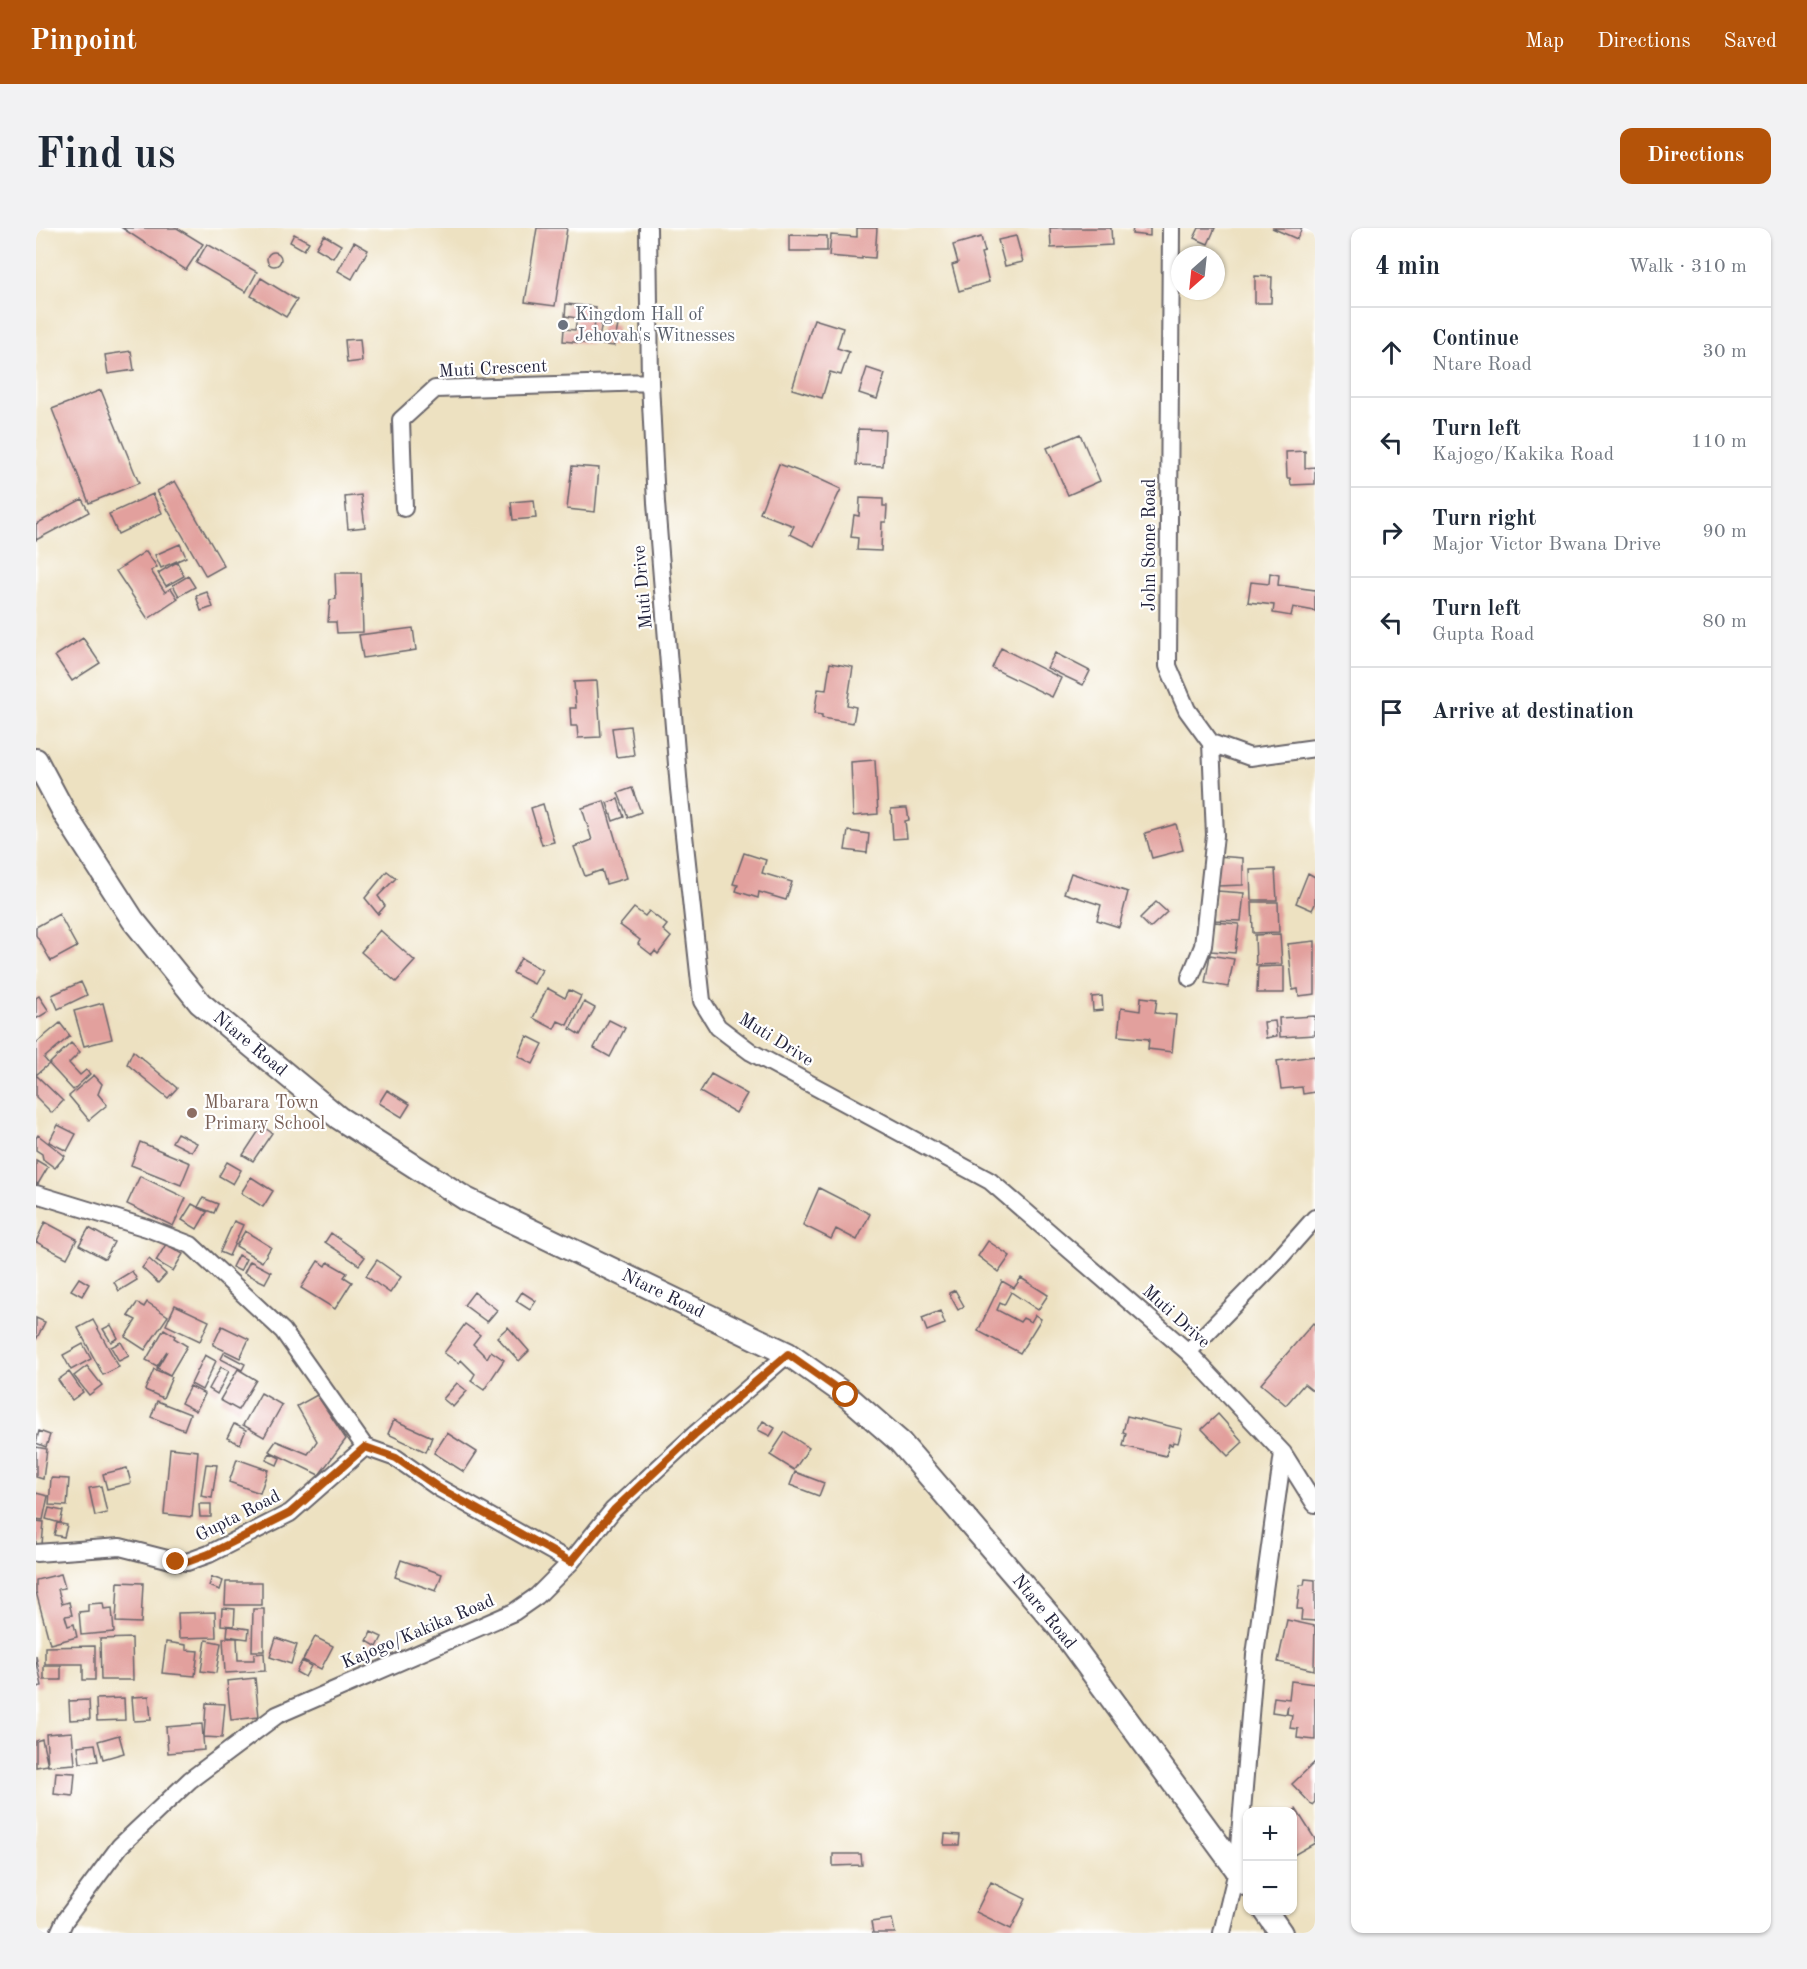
<!DOCTYPE html>
<html lang="en">
<head>
<meta charset="utf-8">
<style>
  :root { --surface:#fff; --page:#f2f2f3; --text:#1f2937; --muted:#747a83; --line:#e0e1e3; --accent:#b45309 }
  body { margin:0; font-family:"Old Standard TT",serif; background:var(--page); color:var(--text) }
  .controls { position:absolute; right:18px; bottom:18px; display:grid; overflow:hidden; border-radius:12px; box-shadow:0 2px 4px #0004 }
  .controls button { width:54px; height:54px; display:grid; place-items:center; padding:0; border:0; border-bottom:2px solid var(--line); background:var(--surface); color:var(--text); font:30px sans-serif }
  .compass { position:absolute; left:1135px; top:18px; width:54px; height:54px; border-radius:50%; background:var(--surface); box-shadow:0 2px 4px #0004; rotate:207deg }
  .stop { position:absolute; width:18px; height:18px; margin:-14px; border:4px solid #b45309; border-radius:50%; background:#fff }
  .stop.end { background:#b45309; border-color:#fff; box-shadow:0 2px 6px #0008 }
  .list { margin:0; padding:0; list-style:none }
  h2 { display:flex; justify-content:space-between; align-items:center; height:78px; margin:0; padding:0 24px; font-size:26px }
  h2 small { font-size:20px; font-weight:400; color:var(--muted) }
  .list li { display:grid; grid-template-columns:39px 1fr auto; gap:18px; align-items:center; box-sizing:border-box; height:90px; padding:0 24px; border-top:2px solid var(--line) }
  .list b { display:block; font-size:22px; white-space:nowrap }
  .list p { margin:0; font-size:20px; white-space:nowrap; color:var(--muted) }
  .list em { font-size:20px; font-style:normal; color:var(--muted) }
  .icon { flex:none; width:33px; height:33px; fill:none; stroke:currentColor; stroke-width:2; stroke-linecap:round; stroke-linejoin:round }
  .map { position:relative; flex:none; width:1279px; height:1705px; overflow:hidden; border-radius:12px }
  header { display:flex; align-items:center; gap:36px; box-sizing:border-box; height:84px; padding:0 30px; background:var(--accent); color:#fff }
  header strong { font-size:28px }
  nav { display:flex; gap:33px; margin-inline-start:auto; font-size:21px }
  .intro { display:flex; align-items:center; justify-content:space-between; box-sizing:border-box; height:144px; padding:0 36px }
  h1 { margin:0; font-size:42px }
  .button { padding:15px 27px; border-radius:12px; background:var(--accent); color:#fff; font-size:21px; font-weight:700 }
  main { display:flex; gap:36px; padding:0 36px }
  aside { flex:1; background:var(--surface); border-radius:12px; box-shadow:0 2px 4px #0004 }
  .map>svg:first-child { display:block }
  .building { fill:#e2a09d }
  .lines { fill:none; stroke-linecap:round; stroke-linejoin:round }
  .minor-casing { stroke:#69656a; stroke-width:20 }
  .secondary-casing { stroke:#69656a; stroke-width:26 }
  .minor { stroke:#fff; stroke-width:16 }
  .secondary { stroke:#fff; stroke-width:22 }
  .route { stroke:#b45309; stroke-width:8 }
  .worship-dot { fill:#6b7280; stroke:#fff; stroke-width:2 }
  .education-dot { fill:#8d6e63; stroke:#fff; stroke-width:2 }
  .labels { text-anchor:middle; dominant-baseline:central; stroke-width:4.5; stroke-linejoin:round; paint-order:stroke }
  .worship-label { font-size:18px; fill:#5b616d; stroke:#fff; text-anchor:start }
  .street-label { font-size:18px; fill:#22223b; stroke:#fff }
  .education-label { font-size:18px; fill:#785e54; stroke:#fff; text-anchor:start }
</style>
</head>
<body>
<header>
<strong>Pinpoint</strong>
<nav><a>Map</a><a>Directions</a><a>Saved</a></nav>
</header>
<div class="intro"><h1>Find us</h1><a class="button">Directions</a></div>
<main>
<div class="map">
<svg width="1279" height="1705" viewBox="0 0 1279 1705">
  <rect width="100%" height="100%" fill="#fff"/>
  <filter id="ink" filterUnits="userSpaceOnUse"><feTurbulence type="fractalNoise" baseFrequency=".0167" numOctaves="2"/><feDisplacementMap in="SourceGraphic" scale="12" xChannelSelector="R" yChannelSelector="G"/><feConvolveMatrix kernelMatrix="1 2 1 2 8 2 1 2 1" color-interpolation-filters="sRGB"/></filter>
  <filter id="wash" filterUnits="userSpaceOnUse"><feTurbulence type="fractalNoise" baseFrequency=".008" numOctaves="4" result="noise"/><feDisplacementMap in="SourceGraphic" scale="24" xChannelSelector="R" yChannelSelector="G"/><feGaussianBlur stdDeviation="1.35" result="paint"/><feColorMatrix in="noise" values="0 0 0 0 0 0 0 0 0 0 0 0 0 0 0 0 0 1.4 0 .05"/><feComposite in="paint" operator="in"/></filter>
  <g filter="url(#wash)">
    <rect width="100%" height="100%" fill="#ede1c1"/>
    <g id="blocks">
      <path class="building" d="M86,0H141L167,16L150,42Z
        M501,0H531L519,78L489,74Z
        M821,0H841L839,30L826,29V31L793,28L795,7L821,9Z
        M1014,0H1075L1076,17L1015,20Z
        M1097,0H1114V8L1096,6Z
        M1163,0H1179L1172,16L1158,10Z
        M1236,0H1266L1261,11Z
        M258,6L273,14L268,22L254,14Z
        M288,7L305,17L297,30L280,20Z
        M753,7L791,8V23H753Z
        M980,8L987,34L969,38L962,12Z
        M945,9L949,24L945,25L953,54L923,63L916,37L922,35L917,17Z
        M318,14L332,22L316,51L302,43Z
        M171,16L221,44L210,64L160,35Z
        M231 31a7 7 0 1 1 14 0a7 7 0 1 1-14 0Z
        M1219,48L1236,49L1235,75H1219Z
        M225,50L261,72L250,89L215,68Z
        M530,76L560,79L557,116L527,113L528,101L539,102L541,90L529,88Z
        M778,91L807,100L801,120L813,124L805,147L794,144L786,170L756,161Z
        M566,94L582,97L578,118L562,116Z
        M324,111L326,133L311,135L309,112Z
        M95,123L98,142L72,146L69,127Z
        M831,140L849,146L841,171L823,165Z
        M65,162L103,255L53,275L16,181Z
        M822,201L849,202L847,238L820,237Z
        M1044,206L1064,253L1032,267L1011,220Z
        M1269,223V240L1279,239V256L1255,257L1254,250H1251L1250,224Z
        M743,236L781,250L805,261L778,318L754,306L758,298L724,285Z
        M536,238L563,240L559,284L531,281Z
        M139,253L188,338L170,348L121,263Z
        M117,266L126,285L82,306L73,286Z
        M325,267L329,299L312,301L309,269Z
        M824,270L847,271V278H851L850,294H846L845,323L821,322L822,310L815,309L818,287L823,288Z
        M46,271L53,284L0,312V296Z
        M498,272L500,290L477,292L475,274Z
        M144,316L150,329L125,340L119,327Z
        M110,323L121,339L115,343L129,364L135,360L142,371L112,391L80,343Z
        M141,334L148,348L130,358L122,345Z
        M299,345H325L327,404L301,405L300,394H292L294,372L300,371Z
        M1234,345L1243,347L1242,357L1279,362V383L1257,379L1255,388L1237,385L1238,377L1212,374L1215,354L1233,356Z
        M152,348L159,359L143,368L137,357Z
        M171,364L177,379L165,383L160,368Z
        M377,400L380,422L327,430L323,407Z
        M47,410L64,435L36,453L19,428Z
        M965,420L1025,450L1016,469L956,440Z
        M1019,425L1054,443L1047,457L1011,440Z
        M794,435L817,439L811,477L820,479L817,495L786,490V487L778,486L782,461L790,462Z
        M561,453L565,509L542,510L541,498H535L534,480H540L538,454Z
        M594,498L598,527L580,529L576,500Z
        M839,532L842,586L817,588L815,534Z
        M596,560L605,584L592,589L582,565Z
        M582,571L588,589L577,593L571,575Z
        M568,573L591,650L570,656L566,642L549,648L538,619L556,612L546,580Z
        M507,576L518,614L506,617L495,580Z
        M868,580H871L873,592L869,593L871,610L857,611L855,581Z
        M1140,596L1147,622L1116,630L1109,605Z
        M812,603L833,606L831,625L809,622Z
        M708,625L730,632L726,645L756,654L750,672L723,664L722,670L700,663L702,657L697,656Z
        M1181,628L1207,630V657L1181,658Z
        M1239,641L1241,672H1215L1214,642Z
        M351,643L360,650L342,668L349,678L342,686L329,670Z
        M1035,645L1092,664L1083,699L1061,692L1065,677L1028,665Z
        M1272,645L1279,649V676L1276,682L1260,675Z
        M1181,663L1208,665L1205,693L1177,692Z
        M1120,674L1131,684L1114,700L1104,690Z
        M1216,674H1242L1243,704L1217,705Z
        M598,680L609,688L613,683L631,697L627,702L635,709L622,726L619,723L616,727L602,716L604,712L584,697Z
        M23,686L41,719L15,733L0,707V699Z
        M1178,694L1203,696L1199,725L1175,723Z
        M344,702L379,733L360,754L325,724Z
        M1244,706L1246,736L1220,737L1219,707Z
        M1279,713V766L1263,768L1262,761L1257,762L1252,716Z
        M1174,727L1198,731L1192,759L1169,755Z
        M485,730L506,742L498,756L477,745Z
        M1248,738V765H1221L1222,739Z
        M45,754L51,767L22,781L16,767Z
        M511,760L529,770L533,762L545,768L531,797L522,793L518,801L497,790Z
        M3,768L13,783L0,791V770Z
        M1066,768L1067,782L1057,783L1056,769Z
        M1105,769L1121,771L1119,785L1140,787L1136,824L1112,821L1113,811L1082,808L1085,780L1104,783Z
        M548,774L559,780L544,807L534,801Z
        M67,775L76,811L48,818L38,783Z
        M1279,788V807L1244,809L1243,790Z
        M573,792L589,800L574,829L558,820Z
        M1239,793L1241,808L1230,810L1228,794Z
        M24,795L34,808L8,830L13,836L0,847L27,873L16,885L0,869V815Z
        M491,808L507,816L497,836L482,828Z
        M35,815L44,824L33,835L44,847L50,842L54,846L37,862L13,836Z
        M97,823L141,860L132,870L91,836Z
        M1279,828V864L1267,866L1266,859L1245,861L1241,833Z
        M675,846L711,866L700,885L664,864Z
        M58,847L66,856L62,866L71,877L53,892L33,868Z
        M351,862L374,876L366,889L343,875Z
        M22,897L40,906L31,923L13,914Z
        M226,898L236,905L217,933L207,927Z
        M141,905L161,915L156,924L136,914Z
        M2,907L29,928L19,940L7,931L6,926L0,922V910Z
        M104,914L154,935L145,957L95,937Z
        M0,932L12,939L2,956L0,955Z
        M191,934L205,942L197,956L183,948Z
        M104,948L150,970L137,998L91,976Z
        M215,949L237,963L227,979L205,965Z
        M783,960L834,986L821,1012L800,1001L795,1011L767,997Z
        M167,970L182,976L178,985L162,979Z
        M156,976L171,984L161,1001L146,992Z
        M198,993L207,997L193,1028L184,1024Z
        M9,994L41,1011L31,1030L0,1014Z
        M53,1000L78,1014L69,1031L43,1017Z
        M209,1003L235,1019L226,1034L200,1018Z
        M295,1005L329,1029L323,1037L289,1014Z
        M952,1013L974,1028L963,1044L942,1028Z
        M130,1016L147,1026L137,1043L120,1033Z
        M202,1027L210,1031L204,1043L196,1039Z
        M113,1031L130,1046L122,1055L106,1040Z
        M341,1032L365,1049L354,1065L330,1048Z
        M214,1033L235,1044L229,1055L208,1045Z
        M282,1033L290,1038L292,1034L311,1045L308,1049L316,1054L299,1081L265,1060Z
        M96,1043L101,1052L83,1063L78,1054Z
        M43,1050L53,1056L46,1068L35,1062Z
        M985,1050L1012,1067L1002,1082L975,1064L968,1077L964,1075L961,1082L984,1094L987,1090L995,1094L999,1087L1005,1091L984,1125L942,1103L966,1053L978,1060Z
        M919,1062L928,1078L922,1082L913,1065Z
        M438,1064L461,1082L451,1094L428,1077Z
        M486,1064L500,1073L494,1082L480,1073Z
        M111,1074L132,1088L109,1122L89,1109L100,1092L92,1088L101,1075L108,1079Z
        M139,1077L173,1093L164,1113L130,1097Z
        M904,1083L909,1096L891,1103L886,1090Z
        M0,1090L9,1094L0,1112Z
        M57,1092L83,1139L67,1147L42,1100Z
        M1277,1095L1279,1097V1160L1277,1163L1268,1156L1250,1177L1225,1156Z
        M429,1096L444,1107L437,1116L451,1130L455,1123L468,1132L448,1162L435,1153L439,1146L425,1132L423,1135L408,1125Z
        M75,1097L82,1110L75,1114L67,1101Z
        M186,1098L213,1111L204,1130L177,1117Z
        M472,1099L493,1123L483,1133L461,1109Z
        M128,1101L139,1108L138,1110L151,1118L134,1147L121,1140L131,1123L121,1138L110,1132Z
        M85,1114L93,1128L83,1133L75,1119Z
        M47,1116L55,1131L35,1142L27,1127Z
        M188,1125L209,1136L206,1142L185,1131Z
        M169,1127L180,1133L166,1162L155,1156Z
        M51,1138L66,1157L53,1167L38,1148Z
        M185,1139L193,1143L181,1166L173,1161Z
        M118,1141L136,1149L127,1170L109,1162Z
        M202,1141L220,1152L202,1182L184,1172Z
        M33,1144L47,1164L36,1172L22,1152Z
        M421,1155L431,1163L417,1179L407,1171Z
        M154,1158L169,1166L160,1183L145,1175Z
        M225,1165L246,1177L228,1209L207,1197Z
        M281,1167L310,1211L283,1247L233,1223L240,1213L272,1226L281,1213L261,1178Z
        M121,1173L154,1186L148,1202L115,1189Z
        M1182,1186L1207,1214L1192,1228L1166,1201Z
        M1091,1188L1146,1201L1142,1215L1137,1214L1136,1217L1133,1216L1130,1228L1087,1218L1090,1205L1087,1204Z
        M358,1192L396,1209L390,1224L352,1206Z
        M727,1193L739,1200L734,1208L722,1202Z
        M198,1196L210,1202L204,1216L191,1210Z
        M3,1203L14,1207L10,1219L0,1215Z
        M749,1204L773,1220L758,1242L734,1227Z
        M411,1205L441,1224L428,1244L398,1225Z
        M0,1219L11,1221L7,1251L0,1249Z
        M134,1220L162,1223L156,1289L128,1286Z
        M234,1225L244,1230L241,1237L230,1232Z
        M201,1231L232,1242L224,1265L193,1254Z
        M170,1236L181,1237L176,1270L165,1268Z
        M91,1240L95,1255L71,1261L67,1246Z
        M759,1244L788,1255L783,1268L754,1257Z
        M15,1250L33,1251L31,1278L13,1277Z
        M65,1258L71,1285L59,1288L53,1260Z
        M0,1265L12,1268L7,1292L0,1291Z
        M163,1276H175V1289H164Z
        M13,1280L27,1283L24,1295L10,1291Z
        M0,1293L8,1294L6,1316H0Z
        M21,1295L31,1297L28,1309L18,1307Z
        M365,1332L406,1346L400,1363L359,1349Z
        M25,1346L29,1360L22,1361L26,1376L33,1374L36,1387L29,1388L32,1398L38,1396L41,1409L14,1416L0,1364V1352Z
        M176,1349L187,1353L184,1362L173,1358Z
        M1269,1351L1279,1352V1393L1265,1392L1266,1381H1261L1264,1357H1268Z
        M82,1354L107,1355L105,1395L80,1394Z
        M190,1354H226V1377H189Z
        M67,1375L68,1381L76,1380L78,1404L45,1407L43,1384L52,1383V1376Z
        M186,1380L199,1381L198,1398L185,1397Z
        M217,1381H228V1423H216Z
        M179,1384L180,1409L143,1410L142,1385Z
        M1251,1392L1279,1398L1278,1442L1242,1434Z
        M192,1398L213,1401L212,1411L191,1408Z
        M335,1404L346,1409L341,1419L331,1413Z
        M279,1409L297,1418L285,1441L267,1432Z
        M96,1410L97,1452H65L64,1411Z
        M187,1410H201L202,1432H218V1426L228,1425L229,1443L189,1445Z
        M240,1410L261,1417L255,1436L234,1429Z
        M170,1412L185,1415L180,1445L165,1443Z
        M130,1414L150,1417V1422L162,1423L159,1448L126,1445Z
        M59,1418V1452H47V1436H9V1419Z
        M0,1428L6,1458L0,1459Z
        M266,1433L275,1438L269,1449L260,1444Z
        M8,1438H25V1452H8Z
        M219,1450L223,1489L195,1492L191,1453Z
        M1255,1453L1279,1456V1512L1261,1510L1262,1501L1254,1500L1256,1487L1251,1486L1252,1477L1250,1486L1236,1484L1238,1469L1253,1471Z
        M113,1468L115,1492L98,1493L96,1469Z
        M88,1470L89,1492L61,1493L60,1471Z
        M53,1472L54,1491L34,1492L33,1473Z
        M170,1475L189,1476L186,1510L168,1509Z
        M166,1496L168,1522L132,1525L130,1499Z
        M36,1504L39,1536L12,1538L10,1506Z
        M83,1507L88,1525L67,1531L62,1513Z
        M6,1511L12,1537L0,1539V1513Z
        M59,1516L62,1533L44,1535L42,1518Z
        M1279,1534V1574L1276,1577L1256,1556Z
        M20,1544L39,1545L37,1568L18,1566Z
        M1260,1581L1279,1611V1615L1256,1628V1584Z
        M909,1606L924,1607L923,1617H908Z
        M797,1626H825L826,1637L797,1638Z
        M955,1654L990,1671L975,1701L940,1684Z
        M856,1691L859,1705H837L835,1694Z"/>
    </g>
  </g>
  <g filter="url(#ink)">
    <use href="#blocks" fill-opacity="0" stroke="#69656a" stroke-width="1.5"/>
    <g class="lines">
      <g class="minor-casing">
        <path id="minor" d="M612,0L614,154L620,275L643,561L666,773L682,799L715,824L954,953L1152,1124L1247,1225L1279,1276
          M1135,0L1132,438L1151,482L1175,515L1214,529L1279,520
          M368,280L365,192L399,161L614,154
          M1154,750L1167,718L1179,607L1175,515
          M0,966L111,1000L155,1017L247,1103L329,1219L360,1230L403,1260L535,1334
          M1152,1124L1240,1034L1279,990
          M0,1325L84,1319L139,1333L151,1334L173,1326L254,1285L329,1219
          M23,1705L29,1692L84,1618L154,1552L241,1487L478,1384L501,1368L535,1334L577,1282L658,1207L752,1126
          M1186,1705L1201,1643L1219,1427L1247,1225"/>
      </g>
      <g class="secondary-casing">
        <path id="secondary" d="M0,532L30,588L97,692L164,775L303,890L430,971L752,1126L810,1167L864,1214L1023,1399L1212,1657
          M1229,1682L1245,1705"/>
      </g>
      <use href="#minor" class="minor"/>
      <use href="#secondary" class="secondary"/>
    </g>
  </g>
  <g class="lines" filter="url(#ink)">
    <path class="route" d="M140,1334H151L173,1326L254,1285L329,1219L360,1230L403,1260L535,1334L578,1282L658,1207L752,1126L810,1167"/>
  </g>
  <circle class="worship-dot" cx="527" cy="97" r="6"/>
  <circle class="education-dot" cx="156" cy="885" r="6"/>
  <g class="labels">
    <g class="worship-label">
      <text x="539" y="87">Kingdom Hall of<tspan x="539" dy="21">Jehovah's Witnesses</tspan></text>
    </g>
    <g class="street-label">
      <text transform="translate(457 141) rotate(-3)">Muti Crescent</text>
      <text transform="translate(1114 317) rotate(-90)">John Stone Road</text>
      <text transform="translate(607 359) rotate(-95)">Muti Drive</text>
      <text transform="translate(740 812) rotate(32)">Muti Drive</text>
      <text transform="translate(214 816) rotate(40)">Ntare Road</text>
      <text transform="translate(627 1066) rotate(26)">Ntare Road</text>
      <text transform="translate(1140 1089) rotate(42)">Muti Drive</text>
      <text transform="translate(202 1288) rotate(-27)">Gupta Road</text>
      <text transform="translate(1008 1384) rotate(51)">Ntare Road</text>
      <text transform="translate(382 1404) rotate(-23)">Kajogo/Kakika Road</text>
    </g>
    <g class="education-label">
      <text x="168" y="875">Mbarara Town<tspan x="168" dy="21">Primary School</tspan></text>
    </g>
  </g>
</svg>
<div class="controls">
<button>+</button>
<button>−</button>
</div>
<svg class="compass" viewBox="-18 -18 36 36"><path d="M0-13l5 13h-10z" fill="#e53935"/><path d="M0 13l5-13h-10z" fill="#747a83"/></svg>
<div class="stop" style="left:810px;top:1167px"></div>
<div class="stop end" style="left:140px;top:1334px"></div>
</div>
<aside>
<h2>4 min<small>Walk · 310 m</small></h2>
<ul class="list">
<li><svg class="icon" aria-label="ahead" viewBox="0 0 24 24"><path d="M12 20V5M6 11l6-6 6 6"/></svg><div><b>Continue</b><p>Ntare Road</p></div><em>30 m</em></li>
<li><svg class="icon" aria-label="left" viewBox="0 0 24 24"><path d="M17 20v-9H6M10 6l-5 5 5 5"/></svg><div><b>Turn left</b><p>Kajogo/Kakika Road</p></div><em>110 m</em></li>
<li><svg class="icon" aria-label="right" viewBox="0 0 24 24"><path d="M7 20v-9h11M14 6l5 5-5 5"/></svg><div><b>Turn right</b><p>Major Victor Bwana Drive</p></div><em>90 m</em></li>
<li><svg class="icon" aria-label="left" viewBox="0 0 24 24"><path d="M17 20v-9H6M10 6l-5 5 5 5"/></svg><div><b>Turn left</b><p>Gupta Road</p></div><em>80 m</em></li>
<li><svg class="icon" aria-label="arrive" viewBox="0 0 24 24"><path d="M6 21V4h12l-3 4 3 4H6"/></svg><div><b>Arrive at destination</b></div></li>
</ul>
</aside>
</main>
</body>
</html>
